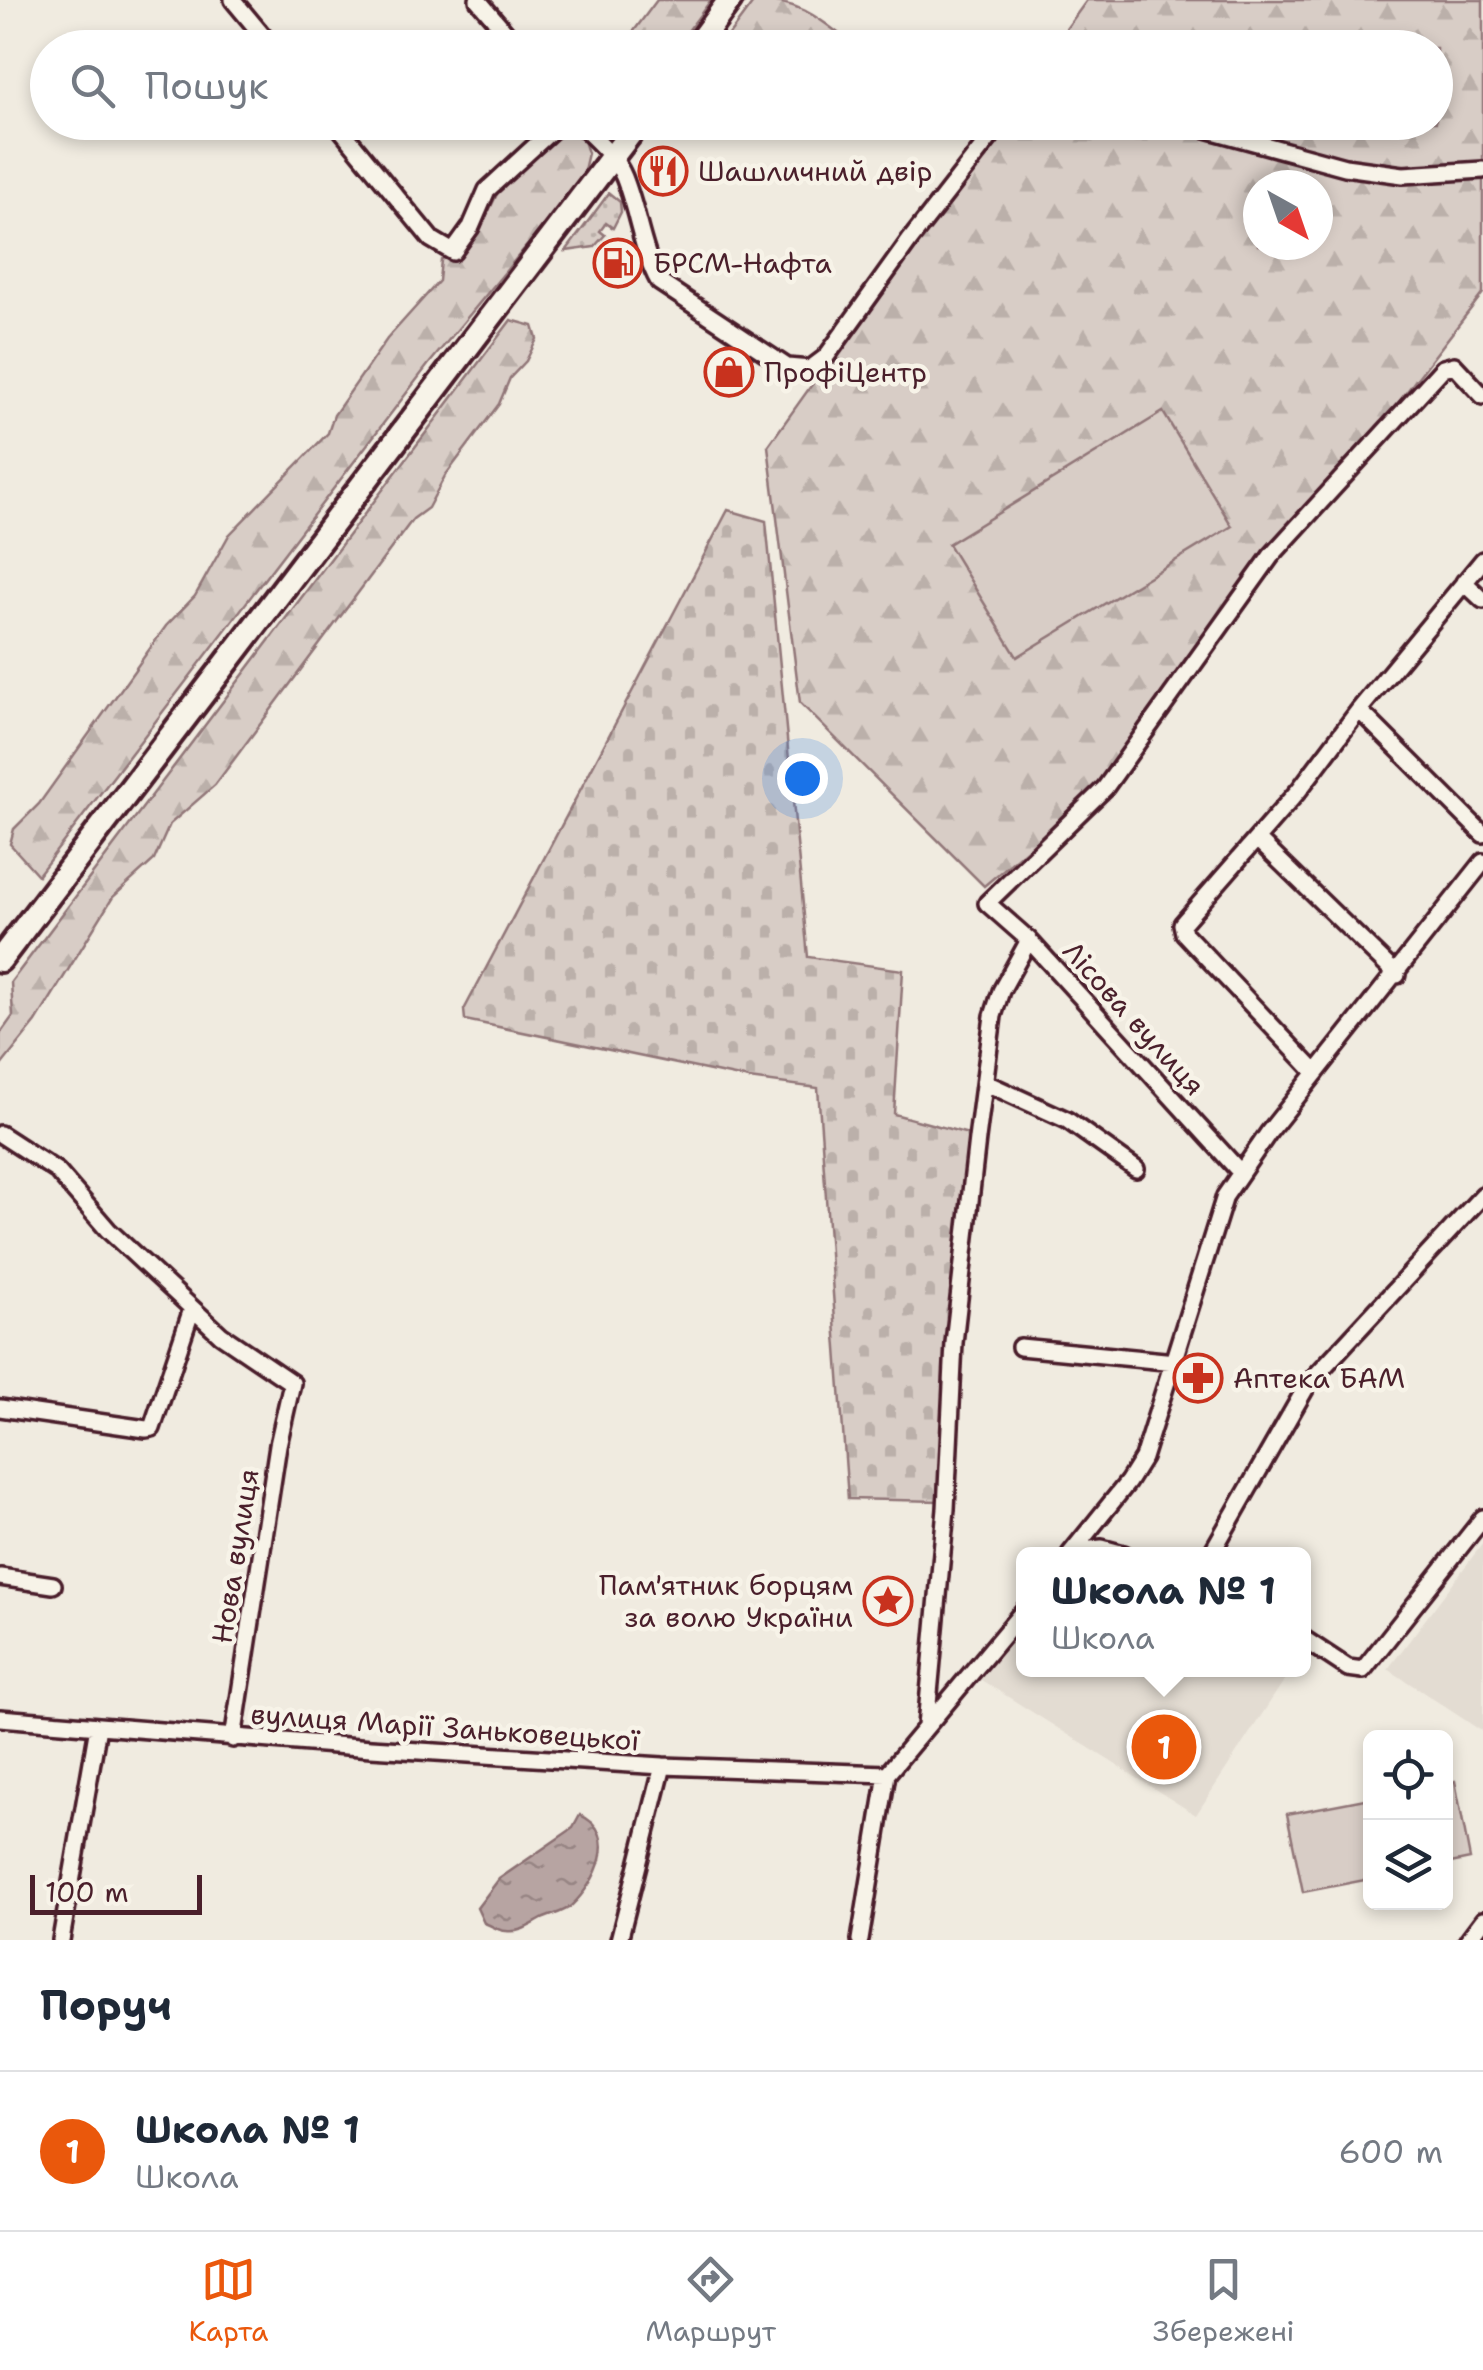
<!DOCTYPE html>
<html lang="uk">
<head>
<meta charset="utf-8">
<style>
  :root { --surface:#fff; --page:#f2f2f3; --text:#1f2937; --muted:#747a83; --line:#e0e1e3; --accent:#ea580c }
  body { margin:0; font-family:"Shantell Sans",sans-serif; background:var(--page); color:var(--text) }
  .controls { position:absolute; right:30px; bottom:30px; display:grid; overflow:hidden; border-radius:15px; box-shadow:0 5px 15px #0003 }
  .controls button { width:90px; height:90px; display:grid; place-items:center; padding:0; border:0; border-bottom:2px solid var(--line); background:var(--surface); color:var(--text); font:50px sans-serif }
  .compass { position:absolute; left:1243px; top:170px; width:90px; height:90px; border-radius:50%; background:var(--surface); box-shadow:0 5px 15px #0003; rotate:140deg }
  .scale { position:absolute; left:30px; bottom:25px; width:172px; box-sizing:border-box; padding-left:10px; border:5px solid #4a1f2b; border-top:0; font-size:28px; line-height:35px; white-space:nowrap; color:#4a1f2b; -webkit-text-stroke:8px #f7f3e8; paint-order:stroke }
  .you { position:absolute; left:802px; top:778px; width:35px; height:35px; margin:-25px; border:8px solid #fff; border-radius:50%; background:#1a73e8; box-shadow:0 0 0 15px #1a73e833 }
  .badge { display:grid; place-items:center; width:65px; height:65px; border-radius:50%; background:var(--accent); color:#fff; font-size:32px; font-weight:700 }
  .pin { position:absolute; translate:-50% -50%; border:5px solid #fff; box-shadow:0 2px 10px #0006 }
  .popup { position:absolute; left:1016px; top:1547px; width:295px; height:130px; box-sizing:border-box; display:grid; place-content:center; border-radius:15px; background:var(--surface); filter:drop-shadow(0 2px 8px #0005); font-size:32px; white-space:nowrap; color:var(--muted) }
  .popup b { font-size:38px; color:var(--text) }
  .popup::after { content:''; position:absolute; left:50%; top:100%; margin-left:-20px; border:20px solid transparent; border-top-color:var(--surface) }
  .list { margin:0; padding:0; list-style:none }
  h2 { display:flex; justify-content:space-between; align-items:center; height:130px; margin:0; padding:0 40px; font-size:42px }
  h2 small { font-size:32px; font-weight:400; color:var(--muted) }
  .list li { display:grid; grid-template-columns:65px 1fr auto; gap:30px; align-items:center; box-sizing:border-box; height:160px; padding:0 40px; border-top:2px solid var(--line) }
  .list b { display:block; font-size:38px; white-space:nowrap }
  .list p { margin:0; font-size:32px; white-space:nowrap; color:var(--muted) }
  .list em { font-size:32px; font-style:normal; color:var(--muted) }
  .icon { flex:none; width:55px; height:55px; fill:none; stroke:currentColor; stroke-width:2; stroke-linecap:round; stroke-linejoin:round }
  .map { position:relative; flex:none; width:1483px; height:1940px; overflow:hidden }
  .search { position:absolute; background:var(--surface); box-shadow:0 5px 15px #0003; left:30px; right:30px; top:30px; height:110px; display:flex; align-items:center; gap:25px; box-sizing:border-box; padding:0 35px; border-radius:55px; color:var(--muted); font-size:38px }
  .sheet { height:290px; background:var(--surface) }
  nav { display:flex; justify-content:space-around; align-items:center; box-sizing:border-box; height:140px; border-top:2px solid var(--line); background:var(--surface); font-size:28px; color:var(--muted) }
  nav a { display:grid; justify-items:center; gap:5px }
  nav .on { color:var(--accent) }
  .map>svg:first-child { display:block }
  .built { fill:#e3dcd2 }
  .grass { fill:url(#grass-dots); stroke:#917678; stroke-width:2.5 }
  .forest { fill:url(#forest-firs); stroke:#917678; stroke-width:2.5; fill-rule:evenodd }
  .cemetery { fill:url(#cemetery-stones); stroke:#917678; stroke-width:2.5 }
  .park { fill:#d8cdc6; stroke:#917678; stroke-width:2.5 }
  .water { fill:url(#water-ripples); stroke:#8b6f72; stroke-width:2.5 }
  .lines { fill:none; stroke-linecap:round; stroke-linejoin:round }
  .minor-casing { stroke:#4a1f2b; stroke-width:22 }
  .highway-casing { stroke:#4a1f2b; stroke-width:30 }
  .minor { stroke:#f7f3e8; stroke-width:15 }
  .highway { stroke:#f7f3e8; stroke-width:22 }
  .labels { text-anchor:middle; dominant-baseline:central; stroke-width:9; stroke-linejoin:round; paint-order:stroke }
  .poi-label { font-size:28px; fill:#4a1f2b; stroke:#f7f3e8; text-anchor:start }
  .street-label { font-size:28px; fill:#4a1f2b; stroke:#f7f3e8 }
</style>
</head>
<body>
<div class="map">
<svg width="1483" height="1940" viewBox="0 0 1483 1940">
  <defs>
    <pattern id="grass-dots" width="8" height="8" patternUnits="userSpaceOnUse" patternTransform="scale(2.5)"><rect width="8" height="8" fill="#d8cdc6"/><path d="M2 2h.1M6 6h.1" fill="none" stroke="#bbb0aa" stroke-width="1.8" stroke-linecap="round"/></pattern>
    <pattern id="forest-firs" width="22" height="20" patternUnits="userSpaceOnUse" patternTransform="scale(2.5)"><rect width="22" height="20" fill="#d8cdc6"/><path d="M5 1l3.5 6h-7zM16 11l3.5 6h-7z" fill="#bbb0aa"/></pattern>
    <pattern id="cemetery-stones" width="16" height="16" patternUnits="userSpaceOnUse" patternTransform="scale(2.5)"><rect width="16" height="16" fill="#d8cdc6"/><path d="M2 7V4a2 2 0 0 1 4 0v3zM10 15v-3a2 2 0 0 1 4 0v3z" fill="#bbb0aa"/></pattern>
    <pattern id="water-ripples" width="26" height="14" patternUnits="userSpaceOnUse" patternTransform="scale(2.5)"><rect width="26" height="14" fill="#b7a4a2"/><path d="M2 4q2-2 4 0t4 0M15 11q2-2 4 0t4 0" fill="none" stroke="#978584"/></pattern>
  </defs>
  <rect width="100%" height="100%" fill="#f0ebe0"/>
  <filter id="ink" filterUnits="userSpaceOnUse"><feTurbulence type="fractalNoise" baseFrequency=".01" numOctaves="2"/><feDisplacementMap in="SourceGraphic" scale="20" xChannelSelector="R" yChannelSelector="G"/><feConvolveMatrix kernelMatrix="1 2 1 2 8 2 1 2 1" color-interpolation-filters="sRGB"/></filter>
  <g filter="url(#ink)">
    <path class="built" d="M1483,1543V1732L1388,1669Z
      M1024,1625V1670H1291L1196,1815L978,1678Z"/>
    <path class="grass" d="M609,193L620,202L621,212L613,228L606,223L600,231L605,235L594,247L566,251Z"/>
    <path class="forest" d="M657,0H711L676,47H622Z
      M755,0C802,0 822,21 856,47H720Z
      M1087,0H1483V293L1103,785L984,886L800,703L768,446L999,123L1436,122V48L1053,47ZM1258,185H1318V245H1258Z
      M555,124L568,125L582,134L588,153L582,179L428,365L38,875L10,844L14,829L39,804L166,626L195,596L229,535L328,433L334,415L387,339L439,281L441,260L486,217L509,169Z
      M511,320L533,326L537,339L526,361L510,378L499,404L445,476L428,508L413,519L215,785L170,824L154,860L113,897L36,1022L0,1067V1034L13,1016L11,982Z"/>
    <path class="cemetery" d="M728,510L766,521L808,957L903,970L894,1114L972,1135L940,1501L848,1499L818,1088L749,1079L465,1020L464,1010Z"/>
    <path class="park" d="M1163,412L1232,526L1017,657L948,544Z
      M1455,1781L1470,1859L1446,1864V1783Z
      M1370,1798V1879L1303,1892L1287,1814Z"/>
    <path class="water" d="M580,1815C621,1833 596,1883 571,1906C563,1913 552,1914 542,1919C530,1925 521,1933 506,1931C499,1931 491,1925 484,1923L477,1908L499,1879L573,1828Z"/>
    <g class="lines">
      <g class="minor-casing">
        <path id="minor" d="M233,0L273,48
          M478,0L519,48
          M335,122L431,239L453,252L471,227L487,190L561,122
          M578,122C594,139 615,155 624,177C638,212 641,249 659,282L787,367L810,369L826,357L910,240L1002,122
          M1180,122L1345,167L1403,175L1483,170
          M1464,582L1483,600
          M1359,710L1483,834
          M1258,840L1397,975
          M1316,1073L1184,933L1182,924L1299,790L1359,710L1483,560
          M986,1083L1067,1120L1136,1169
          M0,1134L57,1171L108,1230L221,1335L292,1383L278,1445L233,1739
          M1240,1172L1029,940L987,903L1105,788L1271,556L1443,368L1454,365L1483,396
          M1020,1347L1175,1362
          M0,1408L146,1429L152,1428L192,1309
          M1073,1551L1102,1548L1124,1554
          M1070,1554L1128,1482L1143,1458L1225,1196L1269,1132L1483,862
          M1211,1554L1308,1384L1483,1195
          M0,1577L53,1585
          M1304,1639L1348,1668L1363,1670L1483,1518
          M0,1718L371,1748L663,1766L887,1774
          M926,1726L946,1509L954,1343L977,1139L993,1016L1001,991L1029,940
          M887,1774L1024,1610
          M61,1940L98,1727
          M619,1940L663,1766
          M860,1940L887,1774
          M1468,1940L1483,1920"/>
      </g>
      <g class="highway-casing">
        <path id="highway" d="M695,48L730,0
          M0,960L639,122"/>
      </g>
      <use href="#minor" class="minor"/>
      <use href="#highway" class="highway"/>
    </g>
  </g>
  <defs>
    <g id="restaurant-ring" transform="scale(2.5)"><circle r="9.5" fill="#f7f3e8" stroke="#c8321e" stroke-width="1.5"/><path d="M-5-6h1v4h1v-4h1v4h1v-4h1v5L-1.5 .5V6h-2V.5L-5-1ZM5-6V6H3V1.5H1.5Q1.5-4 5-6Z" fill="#c8321e"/></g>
    <g id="fuel-ring" transform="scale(2.5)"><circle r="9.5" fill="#f7f3e8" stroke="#c8321e" stroke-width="1.5"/><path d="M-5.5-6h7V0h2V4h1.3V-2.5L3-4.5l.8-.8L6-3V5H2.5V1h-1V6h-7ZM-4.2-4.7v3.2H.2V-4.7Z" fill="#c8321e"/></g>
    <g id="shop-ring" transform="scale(2.5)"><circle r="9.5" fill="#f7f3e8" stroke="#c8321e" stroke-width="1.5"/><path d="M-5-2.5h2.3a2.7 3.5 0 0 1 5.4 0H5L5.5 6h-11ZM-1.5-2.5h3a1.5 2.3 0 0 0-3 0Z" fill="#c8321e"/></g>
    <g id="pharmacy-ring" transform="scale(2.5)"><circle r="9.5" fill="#f7f3e8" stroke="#c8321e" stroke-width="1.5"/><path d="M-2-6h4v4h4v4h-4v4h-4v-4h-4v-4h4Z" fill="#c8321e"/></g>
    <g id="sight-ring" transform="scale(2.5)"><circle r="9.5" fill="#f7f3e8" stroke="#c8321e" stroke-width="1.5"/><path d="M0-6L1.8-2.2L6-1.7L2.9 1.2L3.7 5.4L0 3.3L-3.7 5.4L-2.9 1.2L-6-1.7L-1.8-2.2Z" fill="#c8321e"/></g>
  </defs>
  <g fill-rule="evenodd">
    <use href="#restaurant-ring" x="663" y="171"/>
    <use href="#fuel-ring" x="618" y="263"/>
    <use href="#shop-ring" x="729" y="372"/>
    <use href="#pharmacy-ring" x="1198" y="1378"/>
    <use href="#sight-ring" x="888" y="1601"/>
  </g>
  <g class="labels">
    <g class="poi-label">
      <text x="698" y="171">Шашличний двір</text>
      <text x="653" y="263">БРСМ-Нафта</text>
      <text x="764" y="372">ПрофіЦентр</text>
      <text x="1233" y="1378">Аптека БАМ</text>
      <text x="853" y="1585" text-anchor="end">Пам'ятник борцям<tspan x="853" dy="32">за волю України</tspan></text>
    </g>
    <g class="street-label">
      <text transform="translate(1134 1018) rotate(48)">Лісова вулиця</text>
      <text transform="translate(235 1556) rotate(-81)">Нова вулиця</text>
      <text transform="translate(445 1727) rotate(4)">вулиця Марії Заньковецької</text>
    </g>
  </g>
</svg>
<div class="controls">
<button><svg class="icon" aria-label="locate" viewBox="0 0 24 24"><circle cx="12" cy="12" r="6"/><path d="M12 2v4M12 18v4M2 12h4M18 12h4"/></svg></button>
<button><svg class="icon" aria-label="layers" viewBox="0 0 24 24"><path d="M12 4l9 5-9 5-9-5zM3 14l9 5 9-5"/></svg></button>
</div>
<svg class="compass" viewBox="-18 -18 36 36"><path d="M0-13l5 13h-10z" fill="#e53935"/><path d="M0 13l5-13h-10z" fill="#747a83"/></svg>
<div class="scale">100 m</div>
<div class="you"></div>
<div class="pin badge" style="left:1164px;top:1747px">1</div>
<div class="popup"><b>Школа № 1</b>Школа</div>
<div class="search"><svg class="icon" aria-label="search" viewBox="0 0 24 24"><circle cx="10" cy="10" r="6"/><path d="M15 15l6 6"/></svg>Пошук</div>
</div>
<section class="sheet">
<h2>Поруч<small></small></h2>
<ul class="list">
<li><span class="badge">1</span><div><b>Школа № 1</b><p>Школа</p></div><em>600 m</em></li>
</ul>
</section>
<nav>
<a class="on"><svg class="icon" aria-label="map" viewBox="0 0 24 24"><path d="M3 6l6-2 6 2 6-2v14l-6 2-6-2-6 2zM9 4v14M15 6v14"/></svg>Карта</a>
<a><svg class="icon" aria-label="directions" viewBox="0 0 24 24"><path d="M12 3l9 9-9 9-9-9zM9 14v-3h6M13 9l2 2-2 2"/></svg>Маршрут</a>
<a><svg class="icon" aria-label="saved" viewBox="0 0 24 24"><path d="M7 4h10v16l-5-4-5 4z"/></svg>Збережені</a>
</nav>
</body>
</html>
